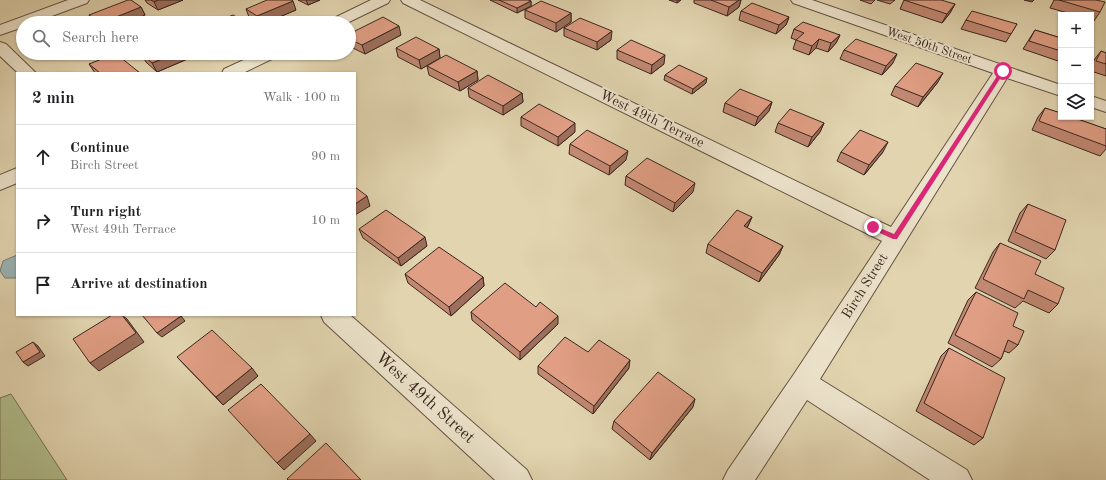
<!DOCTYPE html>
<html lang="en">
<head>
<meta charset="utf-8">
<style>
  :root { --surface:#fff; --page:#f6f6f6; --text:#202124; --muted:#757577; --line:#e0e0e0 }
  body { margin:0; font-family:"Old Standard TT",serif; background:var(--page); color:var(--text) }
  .controls { position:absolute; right:12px; top:12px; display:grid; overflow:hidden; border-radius:0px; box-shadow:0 1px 3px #0004 }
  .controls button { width:36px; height:36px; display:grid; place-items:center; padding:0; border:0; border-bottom:1px solid var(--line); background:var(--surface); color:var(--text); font:20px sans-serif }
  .stop { position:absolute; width:12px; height:12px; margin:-9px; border:3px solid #db2777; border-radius:50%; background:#fff }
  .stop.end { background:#db2777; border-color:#fff; box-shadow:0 1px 4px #0008 }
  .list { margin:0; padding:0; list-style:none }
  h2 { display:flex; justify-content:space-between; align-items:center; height:52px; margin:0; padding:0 16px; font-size:17px }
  h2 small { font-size:13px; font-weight:400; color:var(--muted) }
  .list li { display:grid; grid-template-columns:26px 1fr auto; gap:12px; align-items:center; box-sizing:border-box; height:64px; padding:0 16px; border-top:1px solid var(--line) }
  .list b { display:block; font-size:15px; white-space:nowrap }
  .list p { margin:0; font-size:13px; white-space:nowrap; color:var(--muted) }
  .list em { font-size:13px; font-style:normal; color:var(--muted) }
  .icon { flex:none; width:22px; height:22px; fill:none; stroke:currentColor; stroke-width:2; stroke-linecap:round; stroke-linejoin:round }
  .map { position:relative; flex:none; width:1106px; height:480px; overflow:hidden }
  .search { position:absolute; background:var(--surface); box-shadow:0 1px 3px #0004; left:16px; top:16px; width:340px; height:44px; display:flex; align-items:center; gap:10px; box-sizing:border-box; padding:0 14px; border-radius:22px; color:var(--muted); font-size:15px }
  .panel { position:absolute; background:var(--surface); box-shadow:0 1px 3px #0004; left:16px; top:72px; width:340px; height:244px; border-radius:0px }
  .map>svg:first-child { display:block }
  .green { fill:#b1bd8c; stroke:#767256 }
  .water { fill:#9ab5b7; stroke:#747c7a }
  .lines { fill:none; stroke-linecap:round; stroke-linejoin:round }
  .street-casing { stroke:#645243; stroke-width:2 }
  .street { fill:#ece3cb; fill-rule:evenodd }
  .wall { fill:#c18872; stroke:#3a271f }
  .shaded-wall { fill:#9d6f5c; stroke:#3a271f }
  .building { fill:#e09e84; stroke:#3a271f }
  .route { fill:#db2777 }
  .labels { text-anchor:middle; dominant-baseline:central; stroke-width:4; stroke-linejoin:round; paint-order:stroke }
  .far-street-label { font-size:12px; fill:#3a271f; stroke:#ece3cb }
  .street-label { font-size:14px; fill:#3a271f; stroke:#ece3cb }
  .near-street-label { font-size:17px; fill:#3a271f; stroke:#ece3cb }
</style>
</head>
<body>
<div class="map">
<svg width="1106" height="480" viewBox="0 0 1106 480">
  <rect width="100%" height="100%" fill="#e1d4af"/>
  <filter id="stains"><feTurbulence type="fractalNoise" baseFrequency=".005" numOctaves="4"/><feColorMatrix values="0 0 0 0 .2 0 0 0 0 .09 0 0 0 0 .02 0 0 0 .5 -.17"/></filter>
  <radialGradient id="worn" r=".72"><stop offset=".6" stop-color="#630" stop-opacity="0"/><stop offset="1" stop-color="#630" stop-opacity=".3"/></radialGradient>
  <path class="green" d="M11,394L67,480H0V398Z"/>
  <path class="water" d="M17,255V278H5L0,271L3,261Z"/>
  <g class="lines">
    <g class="street-casing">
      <path id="street" d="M68,0H89L87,3L33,23H23V27L0,35V25Z
        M371,0H390L388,3L347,23H327L330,20Z
        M401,0H420L891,227L993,73L793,3L791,0H812L1061,85V96L1007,78L820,379L967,470L972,480H930L807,400L755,480H723L728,470L794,374L882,241L403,3Z
        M0,42L6,44L36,73H18L0,56Z
        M259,53H280L278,56L243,73H222L224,69Z
        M1091,96L1106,101V112L1091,107Z
        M17,168V183L0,190V175Z
        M321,315H350L527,470L532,480H495L324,322Z"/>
    </g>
    <use href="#street" class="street"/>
  </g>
  <path class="wall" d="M145,0H183L158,10L147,3Z
    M298,0H320L308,5Z
    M490,0H528L531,1V6L517,13Z
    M669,0H681L677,3Z
    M694,0H741L739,7L727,16L694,3Z
    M860,0H875L871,4Z
    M877,0H895L890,4Z
    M904,0L955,4L950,13L942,23L900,9Z
    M1024,0H1034L1032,2Z
    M1054,0H1096L1100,12L1094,21L1091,20V15H1075L1050,8Z
    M141,7L145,15L127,23H93L89,15Z
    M246,9L296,10L265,23H258L249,17Z
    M525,10L571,13V22L556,32L525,18Z
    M741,11L789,17L786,25L776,34L739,20Z
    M966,20L1017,24L1006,42L961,29Z
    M564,28L611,40L597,50L564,36Z
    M794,29L840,35L836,43L828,52L816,48L809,55L793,49L796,40L791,38Z
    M1035,30L1061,38V62L1023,49Z
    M349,34L401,35L365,54L349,46Z
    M396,48L439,49L440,58L421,69L398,57Z
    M617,50L664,64L651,74L617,59Z
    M844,50L893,63L882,75L840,59Z
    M1101,51L1106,53V76L1091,71V67L1094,60Z
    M71,53H93L78,59Z
    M141,53L197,55L157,72L146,62Z
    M117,58L140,73H95L89,64Z
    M427,66L477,71L478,80L460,91L429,75Z
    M665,75L706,83L692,94L664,80Z
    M938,82L918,107L891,95L895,86Z
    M468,88L522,93L523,102L503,115L469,97Z
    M772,102L769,111L755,126L723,112L725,103Z
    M1045,108L1106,129V149L1100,156L1032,130L1038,117Z
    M521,117L575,132L558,146L521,126Z
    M778,123H824L820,132L808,147L775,132Z
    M570,144L626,160L609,175L569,154Z
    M841,152H883L864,175L837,161Z
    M626,176L693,192L673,212L625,185Z
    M1028,204L1055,250L1046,259L1008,241L1020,213Z
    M752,217L748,226L747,228L783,246L779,255L759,282L706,253L708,244Z
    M359,229L427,246L401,266L363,238Z
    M1000,243L1035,274L1058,304L1049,313L1023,301L1015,308L975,288L993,252Z
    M405,274L483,277L484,286L451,316L408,283Z
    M976,292L1013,326L1018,345L1009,353L1004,351L1001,359L992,367L948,343L968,300Z
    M471,312L558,324L520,360L472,320Z
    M949,348L983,438L974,445L916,411L941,356Z
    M588,352L629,368L593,414L538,374V366Z
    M177,357L258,376L223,405Z
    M693,407L650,460L612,429L614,421Z"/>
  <path class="shaded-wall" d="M158,0H183L158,10L154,2Z
    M306,0H320L308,5Z
    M677,0H681L677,3Z
    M739,0H741L739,7L727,16L729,7Z
    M293,1L296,10L265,23H260L257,16Z
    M531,1V6L517,13V8Z
    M955,4L950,13L942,23L947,14Z
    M141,7L145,15L127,23H101Z
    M571,13V22L556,32V23Z
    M789,17L786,25L776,34L779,25Z
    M399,26L401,35L365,54L362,45Z
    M612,31L611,40L597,50V42Z
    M840,35L836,43L828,52L831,43Z
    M819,39L816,48L809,55L812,46Z
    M439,49L440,58L421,69L419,60Z
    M74,53H93L78,59Z
    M177,53H196L197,55L157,72L152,63Z
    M897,54L893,63L882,75L886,66Z
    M665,55L664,64L651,74L652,65Z
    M477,71L478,80L460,91L458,82Z
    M943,73L938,82L918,107L923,97Z
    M707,78L706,83L692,94L693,89Z
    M522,93L523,102L503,115V106Z
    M772,102L769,111L755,126L758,117Z
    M575,123V132L558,146V137Z
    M824,123L820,132L808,147L812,137Z
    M888,142L883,152L864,175L869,165Z
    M628,151L626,160L609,175L610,166Z
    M695,183L693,192L673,212L675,203Z
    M367,196L370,206L355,215V204Z
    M752,217L748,226L741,235L744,226Z
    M425,237L427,246L401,266L398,258Z
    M783,246L779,255L759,282L762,273Z
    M483,277L484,286L451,316L449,307Z
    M122,315L127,319L144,342L99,371L90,363Z
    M181,316L185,321L162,337L157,333Z
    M558,316V324L520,360V352Z
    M33,342L38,346L45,356L28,366L23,362Z
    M630,360L629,368L593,414L594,406Z
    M252,368L258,376L223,405L216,397Z
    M695,399L693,407L650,460L652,453Z
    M310,434L316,441L284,470L277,463Z"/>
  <path class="building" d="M128,0H131L141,7L101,23L89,15Z
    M151,0H158L154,2Z
    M267,0H292L293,1L257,16L246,9Z
    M499,0H528L531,1L517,8Z
    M711,0H739L729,7Z
    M904,0H941L955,4L947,14Z
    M1059,0H1096L1105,2L1100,12Z
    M541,1L571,13L556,23L525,10Z
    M752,3L789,17L779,25L741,11Z
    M972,11L1017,24L1011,34L966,20Z
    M233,15L247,23H214Z
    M383,17L399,26L362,45L349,39V34Z
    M580,18L612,31L597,42L564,28Z
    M75,21L78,23H68Z
    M803,22L840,35L831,43L819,39L812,46L796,40L804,33L794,29Z
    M1035,30L1061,38V51L1029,41Z
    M416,37L439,49L419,60L396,48Z
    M856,39L897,54L886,66L844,50Z
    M631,40L665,55L652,65L617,50Z
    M1101,51L1106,53V64L1096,61Z
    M141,53H177L152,63Z
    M112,55L117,58L120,57L140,73H100L89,64Z
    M446,55L477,71L458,82L427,66Z
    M916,63L943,73L923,97L895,86Z
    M679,65L707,78L693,89L665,75Z
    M488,75L522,93L503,106L468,88Z
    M740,89L772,102L758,117L725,103Z
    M539,104L575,123L558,137L521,117Z
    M1045,108L1061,113V117H1072L1106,129V146L1039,121Z
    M790,109L824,123L812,137L778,123Z
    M587,130L628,151L610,166L570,144Z
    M860,130L888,142L869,165L841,152Z
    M647,158L695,183L675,203L626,176Z
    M355,187L367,196L355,204Z
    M1028,204L1066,220L1055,250L1015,232Z
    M386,210L425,237L398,258L359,229Z
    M737,210L752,217L744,226L783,246L762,273L708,244Z
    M1000,243L1041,261L1035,274L1064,288L1058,304L1028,290L1024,299L983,279Z
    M439,247L483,277L449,307L405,274Z
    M505,283L536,307L540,302L558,316L520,352L471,312Z
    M976,292L1018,313L1013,326L1024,331L1018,345L1008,340L1001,359L955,335Z
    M112,315H122L136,333L90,363L73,339Z
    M142,315H180L181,316L157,333Z
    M212,330L252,368L216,397L177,357Z
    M565,337L588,352L599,340L630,360L594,406L538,366Z
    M33,342L40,352L23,362L16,352Z
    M949,348L1005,378L983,438L924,403Z
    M658,372L695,399L652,453L614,421Z
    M261,384L310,434L277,463L228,410Z
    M326,443L361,480H288L287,479Z"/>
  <path class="route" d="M1001,70L1005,71L897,239H893L871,229V225H873L894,234Z"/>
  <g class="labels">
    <g class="far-street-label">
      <text transform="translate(929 46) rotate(19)">West 50th Street</text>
    </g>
    <g class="street-label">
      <text transform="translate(652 119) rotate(26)">West 49th Terrace</text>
      <text transform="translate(865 286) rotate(-58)">Birch Street</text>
    </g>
    <g class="near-street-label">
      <text transform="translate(425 398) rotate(42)">West 49th Street</text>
    </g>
  </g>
  <rect width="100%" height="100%" filter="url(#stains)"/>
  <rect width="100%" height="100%" fill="url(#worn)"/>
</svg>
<div class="controls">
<button>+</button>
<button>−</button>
<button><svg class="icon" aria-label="layers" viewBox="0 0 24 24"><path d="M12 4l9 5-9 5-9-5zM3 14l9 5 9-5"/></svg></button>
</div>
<div class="stop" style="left:1003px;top:71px"></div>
<div class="stop end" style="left:873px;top:227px"></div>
<div class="search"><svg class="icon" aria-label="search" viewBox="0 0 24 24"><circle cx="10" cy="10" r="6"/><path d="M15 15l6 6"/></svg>Search here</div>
<section class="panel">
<h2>2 min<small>Walk · 100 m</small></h2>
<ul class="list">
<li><svg class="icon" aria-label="ahead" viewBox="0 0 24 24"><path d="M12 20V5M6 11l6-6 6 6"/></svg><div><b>Continue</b><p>Birch Street</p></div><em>90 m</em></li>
<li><svg class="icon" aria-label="right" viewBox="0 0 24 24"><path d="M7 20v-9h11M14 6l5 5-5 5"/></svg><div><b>Turn right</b><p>West 49th Terrace</p></div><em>10 m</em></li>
<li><svg class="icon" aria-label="arrive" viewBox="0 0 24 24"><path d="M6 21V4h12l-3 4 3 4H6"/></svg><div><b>Arrive at destination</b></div></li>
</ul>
</section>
</div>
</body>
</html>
